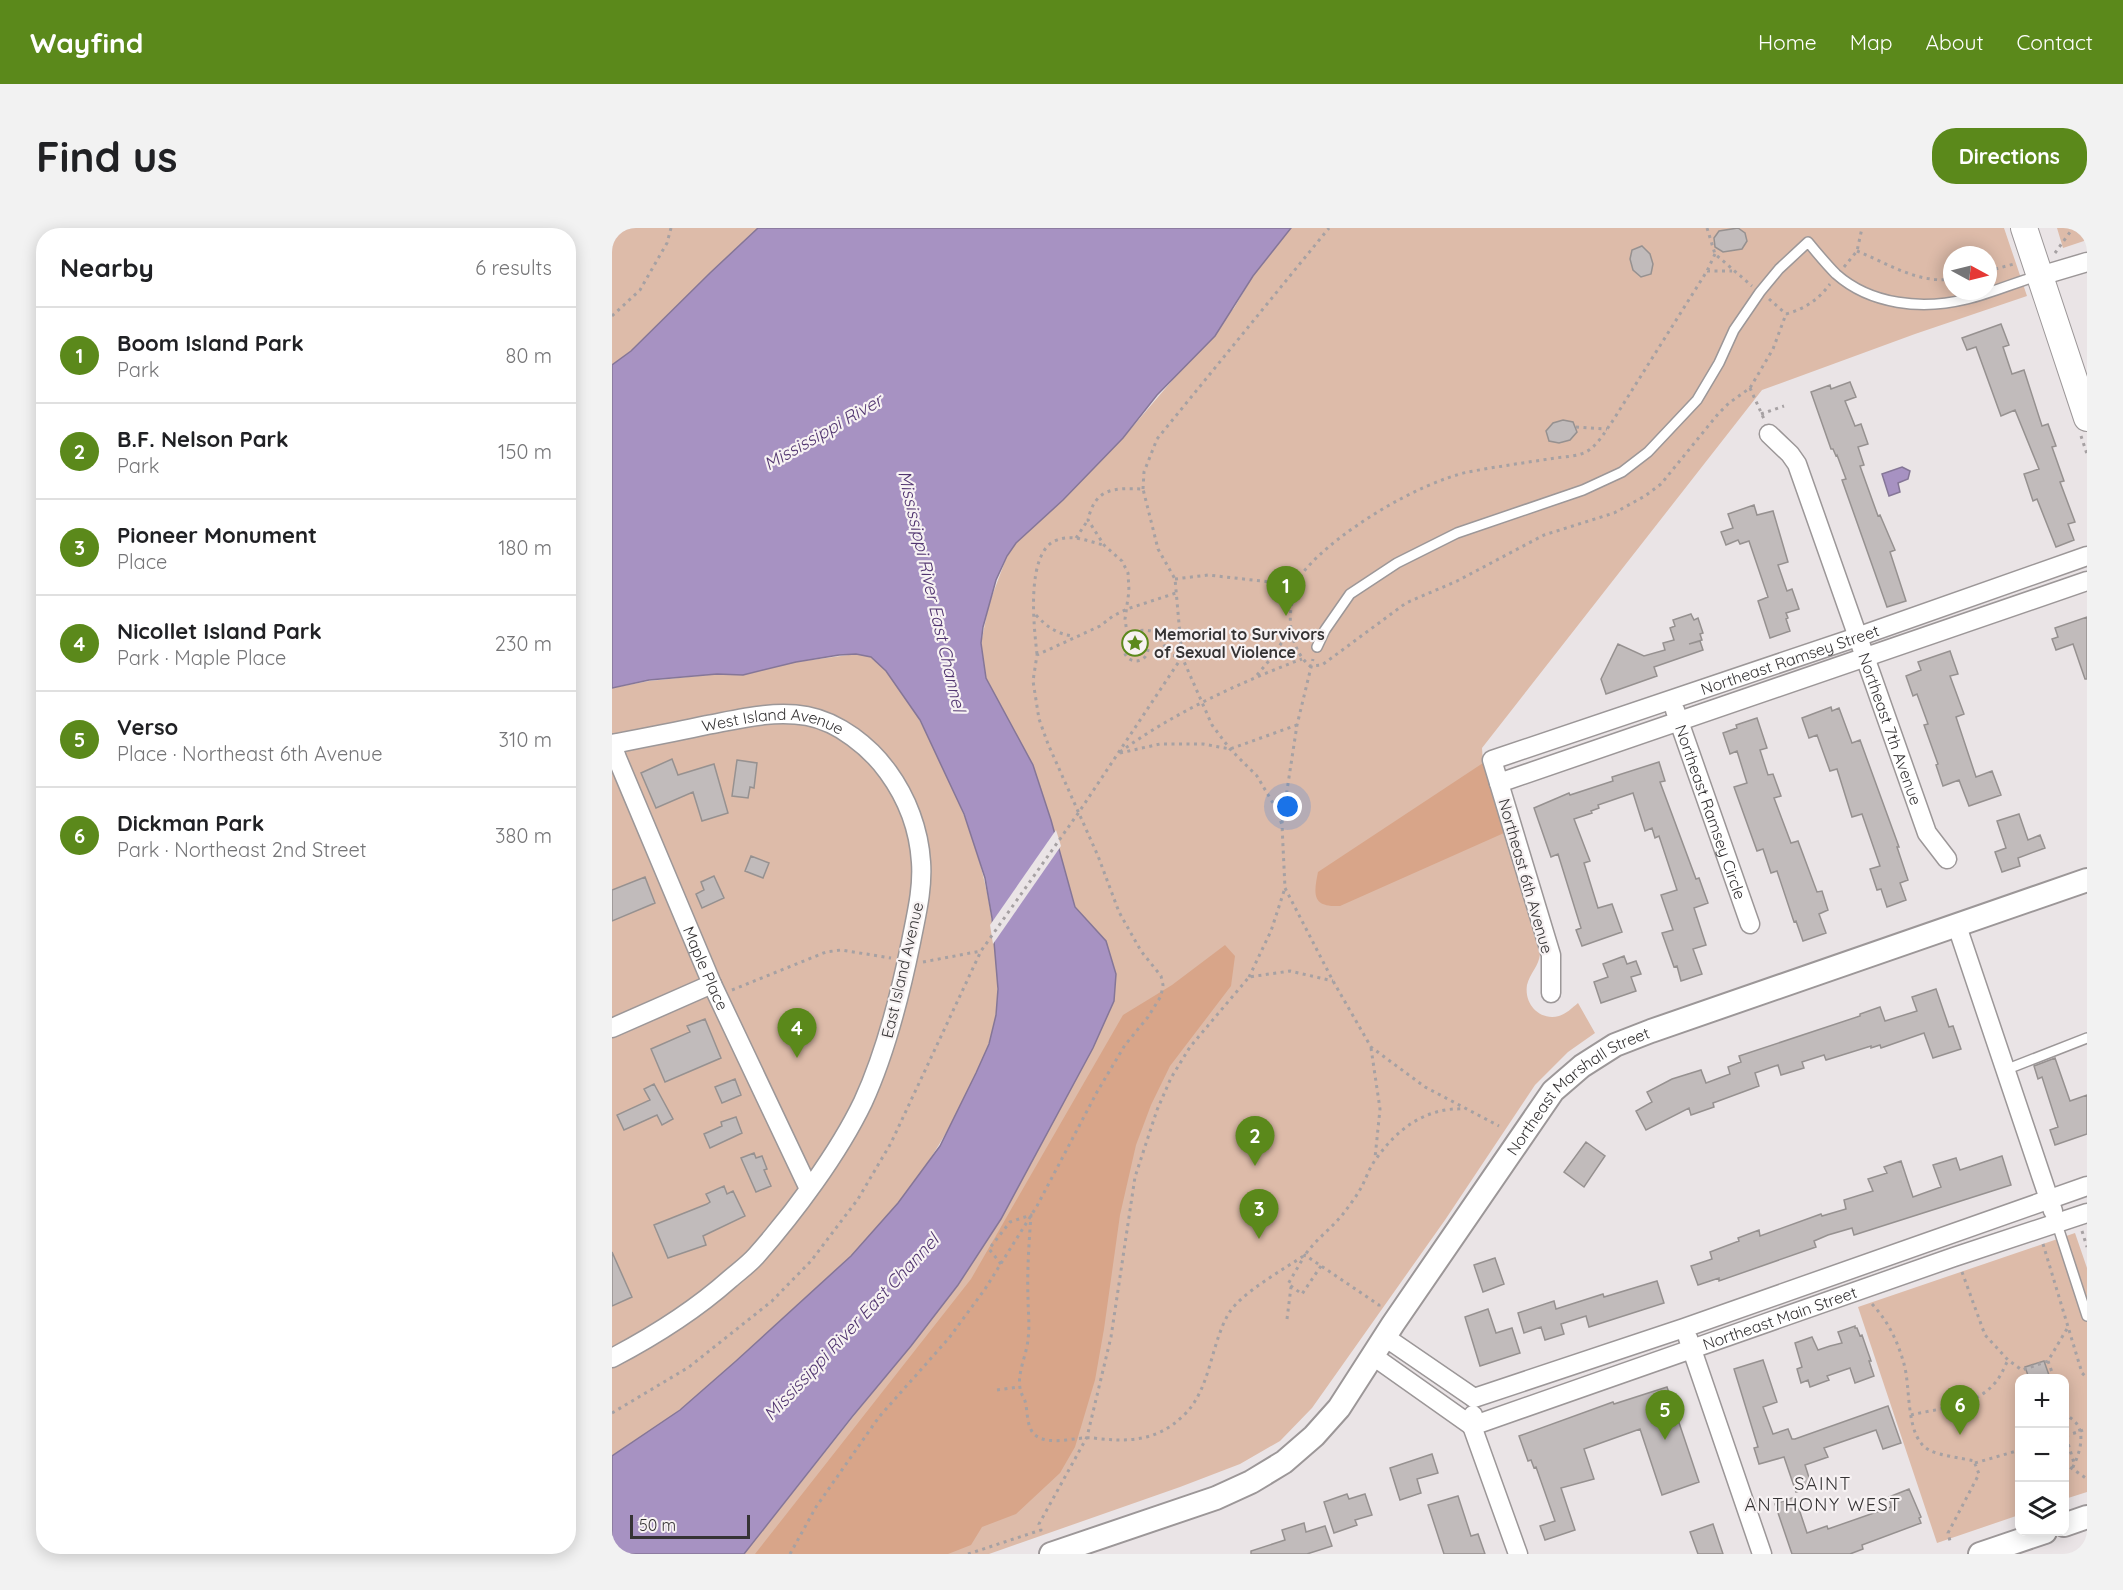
<!DOCTYPE html>
<html lang="en">
<head>
<meta charset="utf-8">
<style>
  :root { --surface:#fff; --page:#f2f2f2; --text:#202124; --muted:#757577; --line:#e0e0e0; --accent:#5b891b }
  body { margin:0; font-family:Quicksand,sans-serif; background:var(--page); color:var(--text) }
  .controls { position:absolute; right:18px; bottom:18px; display:grid; overflow:hidden; border-radius:12px; box-shadow:0 3px 15px #0003 }
  .controls button { width:54px; height:54px; display:grid; place-items:center; padding:0; border:0; border-bottom:2px solid var(--line); background:var(--surface); color:var(--text); font:30px sans-serif }
  .compass { position:absolute; left:1331px; top:18px; width:54px; height:54px; border-radius:50%; background:var(--surface); box-shadow:0 3px 15px #0003; rotate:97deg }
  .scale { position:absolute; left:18px; bottom:15px; width:120px; box-sizing:border-box; padding-left:6px; border:3px solid #353334; border-top:0; font-size:16px; line-height:21px; white-space:nowrap; color:#353334; -webkit-text-stroke:4px #f7f2f3; paint-order:stroke }
  .you { position:absolute; left:676px; top:579px; width:21px; height:21px; margin:-15px; border:4px solid #fff; border-radius:50%; background:#1a73e8; box-shadow:0 0 0 9px #1a73e833 }
  .badge { display:grid; place-items:center; width:39px; height:39px; border-radius:50%; background:var(--accent); color:#fff; font-size:20px; font-weight:700 }
  .pin { position:absolute; translate:-50% -50px; filter:drop-shadow(0 2px 3px #0008) }
  .pin::after { content:''; position:absolute; top:32px; width:21px; height:18px; background:inherit; clip-path:polygon(0 0,100% 0,50% 100%) }
  .list { margin:0; padding:0; list-style:none }
  h2 { display:flex; justify-content:space-between; align-items:center; height:78px; margin:0; padding:0 24px; font-size:26px }
  h2 small { font-size:20px; font-weight:400; color:var(--muted) }
  .list li { display:grid; grid-template-columns:39px 1fr auto; gap:18px; align-items:center; box-sizing:border-box; height:96px; padding:0 24px; border-top:2px solid var(--line) }
  .list b { display:block; font-size:22px; white-space:nowrap }
  .list p { margin:0; font-size:20px; white-space:nowrap; color:var(--muted) }
  .list em { font-size:20px; font-style:normal; color:var(--muted) }
  .icon { flex:none; width:33px; height:33px; fill:none; stroke:currentColor; stroke-width:2; stroke-linecap:round; stroke-linejoin:round }
  .map { position:relative; flex:none; width:1475px; height:1326px; overflow:hidden; border-radius:24px }
  header { display:flex; align-items:center; gap:36px; box-sizing:border-box; height:84px; padding:0 30px; background:var(--accent); color:#fff }
  header strong { font-size:28px }
  nav { display:flex; gap:33px; margin-inline-start:auto; font-size:21px }
  .intro { display:flex; align-items:center; justify-content:space-between; box-sizing:border-box; height:144px; padding:0 36px }
  h1 { margin:0; font-size:42px }
  .button { padding:15px 27px; border-radius:24px; background:var(--accent); color:#fff; font-size:21px; font-weight:700 }
  main { display:flex; gap:36px; padding:0 36px }
  aside { flex:1; background:var(--surface); border-radius:24px; box-shadow:0 3px 15px #0003 }
  .map>svg:first-child { display:block }
  .green { fill:#ddbba9; fill-rule:evenodd }
  .forest { fill:#d8a589 }
  .water { fill:#a792c2; stroke:#857697; stroke-width:1.5 }
  .pier { fill:#eae4e6 }
  .building { fill:#c1bbbb; stroke:#969190; stroke-width:1.5 }
  .lines { fill:none; stroke-linecap:round; stroke-linejoin:round }
  .service-casing { stroke:#9c9798; stroke-width:12 }
  .minor-casing { stroke:#9c9798; stroke-width:21 }
  .tertiary-casing { stroke:#9c9798; stroke-width:26 }
  .secondary-casing { stroke:#9c9798; stroke-width:28 }
  .path { stroke:#a6a1a3; stroke-width:3; stroke-dasharray:3 4.5; stroke-linecap:butt }
  .service { stroke:#fff; stroke-width:9 }
  .minor { stroke:#fff; stroke-width:18 }
  .tertiary { stroke:#fff; stroke-width:22 }
  .secondary { stroke:#fff; stroke-width:26 }
  .labels { text-anchor:middle; dominant-baseline:central; stroke-width:4.5; stroke-linejoin:round; paint-order:stroke }
  .poi-label { font-size:16px; font-weight:bold; fill:#353334; stroke:#f7f2f3; text-anchor:start }
  .street-label { font-size:16px; fill:#353334; stroke:#f7f2f3 }
  .water-label { font-size:18px; font-style:italic; fill:#513570; stroke:#f7f2f3 }
  .neighbourhood-label { font-size:18px; letter-spacing:1.5px; fill:#353334; stroke:#f7f2f3 }
</style>
</head>
<body>
<header>
<strong>Wayfind</strong>
<nav><a>Home</a><a>Map</a><a>About</a><a>Contact</a></nav>
</header>
<div class="intro"><h1>Find us</h1><a class="button">Directions</a></div>
<main>
<aside>
<h2>Nearby<small>6 results</small></h2>
<ul class="list">
<li><span class="badge">1</span><div><b>Boom Island Park</b><p>Park</p></div><em>80 m</em></li>
<li><span class="badge">2</span><div><b>B.F. Nelson Park</b><p>Park</p></div><em>150 m</em></li>
<li><span class="badge">3</span><div><b>Pioneer Monument</b><p>Place</p></div><em>180 m</em></li>
<li><span class="badge">4</span><div><b>Nicollet Island Park</b><p>Park · Maple Place</p></div><em>230 m</em></li>
<li><span class="badge">5</span><div><b>Verso</b><p>Place · Northeast 6th Avenue</p></div><em>310 m</em></li>
<li><span class="badge">6</span><div><b>Dickman Park</b><p>Park · Northeast 2nd Street</p></div><em>380 m</em></li>
</ul>
</aside>
<div class="map">
<svg width="1475" height="1326" viewBox="0 0 1475 1326">
  <rect width="100%" height="100%" fill="#eae4e6"/>
  <path class="green" d="M0,0H146L98,45L19,123L0,137Z
    M679,0H1392L1415,68L1303,106L1150,162L870,520L871,535L928,726C927,738 918,745 915,757C912,776 927,793 947,788C954,786 960,780 966,775L983,805L956,824L923,857L833,992L700,1180L668,1213L628,1236L568,1259L377,1326H132L346,1057L389,991L502,773L494,714L463,679L439,592L421,537L374,450L369,415L377,376L395,328L404,315L451,272L511,210L622,80L641,48ZM1340,27H1376V63H1340Z
    M1445,0H1475V12L1451,20Z
    M244,426C248,427 255,427 259,429C288,443 322,521 336,551C362,605 378,660 383,720C385,742 387,763 384,785C381,812 369,836 357,861C328,923 288,979 239,1028C217,1050 194,1069 172,1089C137,1120 104,1155 66,1183C45,1199 22,1213 0,1228V460L37,453L105,446L131,447L184,434Z
    M1463,1005L1475,1040V1264L1453,1271L1452,1150H1408L1407,1287L1325,1315L1246,1079Z"/>
  <path class="forest" d="M871,535L892,605L728,678C701,679 701,668 706,644Z
    M613,717L623,728L619,758L558,838L539,877L524,917L508,987L492,1101L483,1152L463,1219L448,1245L404,1286L370,1299L359,1317L336,1326H143L359,1051L511,787L560,757Z"/>
  <path class="water" d="M146,0H679L641,48L603,108L545,167L511,210L451,272L404,315L395,328L384,352L371,399L369,415L374,450L421,537L439,592L463,679L494,713L504,746L502,773L481,820L389,991L346,1057L299,1118L240,1189L132,1326H0V1228L68,1182L124,1133L239,1028L286,975L328,918L364,845L377,816L384,787L386,761L380,690L373,650L352,586L308,492L274,443L259,429L244,426L227,427L184,434L131,447L105,446L37,452L0,460V137L19,123L98,45Z
    M1290,239L1298,243L1296,251L1286,255L1288,264L1277,268L1270,246Z"/>
  <path class="pier" d="M444,602L449,618L381,716L378,697Z"/>
  <path class="building" d="M1126,0L1133,5L1135,13L1130,21L1111,24L1103,19L1102,10L1107,3Z
    M1030,18L1038,26L1041,36L1039,46L1029,49L1021,42L1018,31L1020,22Z
    M1389,96L1397,117L1391,119L1400,146L1412,142L1430,198L1436,196L1444,218L1440,219L1452,253L1448,254L1463,294L1456,296L1462,312L1444,319L1425,271L1421,273L1412,246L1427,241L1403,182L1389,188L1364,119L1355,122L1350,110Z
    M1238,154L1244,169L1233,173L1243,198L1249,196L1256,216L1246,219L1252,237L1248,238L1266,288L1268,287L1283,322L1278,324L1294,373L1275,379L1230,252L1234,251L1225,227L1224,228L1221,221H1219L1199,164L1218,157L1219,161Z
    M951,192L961,194L965,204L958,212L947,215L937,213L934,203L941,195Z
    M1142,277L1145,287L1161,283L1176,334L1166,337L1175,363L1180,361L1187,381L1174,385L1176,390L1174,391L1178,403L1158,410L1146,373L1156,369L1137,313L1128,316L1126,312L1114,317L1109,304L1121,300L1116,286Z
    M1079,386L1082,392L1086,390L1091,405L1088,406L1090,412L1077,416L1088,413L1091,422L1042,439L1045,448L994,466L989,451L1006,416L1032,428L1053,422L1051,415L1062,412L1058,400L1063,398L1061,392Z
    M1475,389V451H1473L1461,416L1444,422L1440,411L1446,409L1443,400Z
    M1338,423L1346,446L1338,448L1352,486L1344,489L1364,549L1380,543L1389,567L1357,578L1347,552L1331,558L1324,537L1326,536L1312,497L1316,496L1305,466L1301,468L1294,448L1309,442L1306,434Z
    M1219,479L1220,483L1227,480L1240,515L1248,512L1287,619H1285L1296,652L1288,655L1294,672L1275,679L1269,661L1265,662L1258,641L1268,638L1250,586L1240,589L1225,541L1218,543L1205,507L1197,510L1190,490Z
    M1145,490L1155,520L1148,522L1156,547L1161,546L1169,568L1162,570L1179,615L1186,613L1205,664L1210,663L1216,682L1207,686L1214,705L1191,713L1184,693L1182,694L1165,643L1159,645L1151,621L1145,623L1122,559L1135,555L1125,523L1118,526L1111,505L1125,500L1124,497Z
    M60,531L66,547L102,536L116,585L90,593L81,564L44,580L29,545Z
    M125,532L145,535L142,560L138,559L136,570L120,568Z
    M1047,534L1053,553L1048,554L1084,651L1087,650L1096,675L1082,680L1094,717L1081,721L1090,746L1069,753L1065,738L1062,739L1050,705L1061,702L1049,667L1065,662L1047,608L1043,610L1040,600L1033,603L1021,565L986,577L987,580L979,583L980,585L962,591L978,633L972,635L986,680L1000,676L1010,704L970,718L964,702L969,700L946,626L939,629L922,580L957,565L958,567L1001,553L1000,549Z
    M1407,586L1416,612L1428,607L1433,620L1406,630L1408,638L1390,644L1383,624L1394,620L1385,593Z
    M139,628L157,635L151,650L133,643Z
    M102,648L112,670L90,680L84,666L92,662L89,654Z
    M33,649L43,675L0,693V662Z
    M1012,728L1015,736L1024,733L1029,746L1019,749L1024,763L989,775L982,754L996,749L991,736Z
    M1324,761L1337,799L1341,798L1349,821L1321,830L1312,805L1269,820L1268,817L1259,820V818L1214,832L1212,827L1190,834L1192,840L1169,847L1166,837L1143,845L1147,858L1101,875L1102,879L1079,887L1077,880L1034,902L1024,883L1040,874L1035,864L1060,851L1089,842L1094,855L1118,846L1116,839L1129,834L1127,828L1248,788V786L1268,779L1273,793L1305,783L1300,769Z
    M93,791L109,830L53,854L39,821L78,804L75,798Z
    M1443,830L1458,873L1475,867V906L1443,917L1438,902L1446,899L1430,849L1426,851L1422,838Z
    M123,851L129,867L110,875L103,859Z
    M42,856L61,891L50,897L45,887L12,902L5,887L38,872L32,861Z
    M124,889L130,905L98,920L92,906L110,898L109,894Z
    M974,914L993,928L972,959L952,944Z
    M142,925L144,930L150,928L155,941L152,942L159,958L144,964L129,930Z
    M1390,928L1399,957L1242,1007L1240,1000L1216,1007L1202,1013L1204,1019L1107,1053V1050L1086,1057L1079,1038L1100,1031L1098,1024L1127,1013L1126,1010L1147,1002L1148,1008L1209,986L1210,988L1234,981L1232,972L1261,963L1256,951L1275,945L1272,939L1289,933L1301,969L1329,959L1321,937L1344,930L1348,942Z
    M112,958L115,966L121,963L133,988L91,1008L94,1017L56,1030L42,997L95,976L98,974L94,966Z
    M0,1024L20,1069L0,1078Z
    M883,1030L892,1056L871,1064L862,1037Z
    M1045,1053L1052,1075L977,1099L974,1088L949,1096L952,1106L933,1112L929,1099L912,1105L906,1085L942,1073L944,1081L991,1066L992,1069Z
    M876,1081L884,1105L900,1100L908,1125L868,1138L853,1089Z
    M1243,1098V1100H1245L1248,1108L1250,1107L1259,1133H1257L1262,1148L1243,1155L1238,1140L1215,1148L1217,1152L1198,1159L1196,1152L1189,1155L1185,1141L1190,1139L1183,1115L1200,1109L1206,1122L1218,1118L1230,1115L1226,1104Z
    M1151,1132L1165,1174L1151,1179L1161,1206L1176,1201L1180,1211H1183L1276,1178L1289,1215L1271,1221L1264,1202L1212,1220L1216,1229L1193,1237L1200,1259L1184,1264L1172,1229L1147,1236L1142,1220L1146,1219L1122,1141Z
    M1432,1133L1438,1150H1417L1413,1139Z
    M1055,1159L1087,1254L1050,1267L1028,1201L972,1221L982,1251L949,1260L963,1302L933,1312L928,1298L943,1293L924,1239L922,1240L919,1232L916,1233L907,1208L1001,1174L1002,1176Z
    M820,1226L826,1245L805,1251L809,1265L788,1272L778,1240Z
    M1297,1261L1309,1289L1307,1290L1309,1295L1250,1317L1251,1321L1238,1326H1180L1163,1276L1183,1269L1195,1305L1215,1298L1216,1301L1279,1279L1277,1269Z
    M735,1266L737,1271L753,1266L760,1287L743,1292L745,1297L722,1305L712,1274Z
    M846,1268L859,1308L866,1306L873,1326H832L816,1277Z
    M692,1295L694,1304L713,1298L720,1318L695,1326H639V1323L673,1312L670,1302Z
    M1101,1296L1111,1326H1086L1078,1304Z"/>
  <g class="lines">
    <g class="service-casing">
      <path id="service" d="M705,419L713,402L738,366L785,335L845,305L971,262L1010,244L1036,224L1085,172L1107,135L1122,102L1148,64L1167,41L1196,14C1205,25 1214,36 1224,46C1259,77 1310,82 1355,71C1379,65 1402,55 1425,48
        M1393,842L1475,810
        M1445,996L1475,1088"/>
    </g>
    <g class="minor-casing">
      <g id="minor">
        <path d="M1428,48L1475,34"/>
        <path id="s1" d="M1157,206L1178,226L1185,236L1315,605L1335,631"/>
        <path id="s2" d="M1063,482L1138,696"/>
        <path id="s3" d="M0,516C31,510 63,504 95,497C127,491 161,482 195,488C227,494 258,519 276,544C295,570 307,602 309,634C311,661 304,688 299,714C288,768 274,824 251,874C226,926 182,985 144,1028C136,1037 126,1044 118,1051C82,1083 42,1108 0,1130"/>
        <path id="s4" d="M0,516L5,530L100,756L197,961"/>
        <path d="M887,555L1475,353"/>
        <path d="M1345,698L1441,983"/>
        <path id="s5" d="M939,765V727L880,532L1245,409L1475,328"/>
        <path d="M0,800L100,756"/>
        <path d="M773,1109L862,1170"/>
        <path d="M1076,1110L1150,1326"/>
        <path d="M761,1128L860,1198"/>
        <path d="M862,1170L1072,1100L1475,958"/>
        <path d="M861,1187L860,1198L906,1326"/>
        <path id="s6" d="M860,1198L1342,1029L1475,985"/>
      </g>
    </g>
    <g class="tertiary-casing">
      <g id="tertiary">
        <path d="M1452,1297L1475,1289"/>
        <path id="s7" d="M439,1326L604,1270L639,1254L672,1234L702,1208L727,1180L781,1096L941,863L970,838L1003,817L1039,803L1475,652"/>
        <path d="M1368,1326L1433,1304"/>
      </g>
    </g>
    <g class="secondary-casing">
      <path id="secondary" d="M1412,0L1475,190"/>
    </g>
    <path class="path" d="M1095,0L1103,26L1140,58
      M1245,23C1275,35 1306,56 1340,51
      M1443,25L1461,0
      M1103,26L1095,43L1000,194C992,205 983,222 969,226C959,229 947,229 937,231C910,235 883,239 856,244C806,255 726,303 693,342C686,351 683,364 680,375C675,397 681,424 698,438L710,437L794,375L845,353L932,307L1002,285L1033,268L1049,256L1106,186L1117,175L1138,160L1161,121L1174,86
      M1232,39L1245,23L1250,0
      M1095,43H1120
      M1376,43L1402,36
      M1157,71L1174,86
      M1174,86C1193,81 1207,71 1218,56
      M0,88L28,62L55,15L59,0
      M1138,160L1152,191
      M1149,186L1172,178
      M964,199L995,201
      M1469,208L1475,226
      M531,261L532,244L545,211L717,0
      M464,310L476,292
      M563,351L596,347L685,357
      M424,387C435,399 445,406 461,408
      M512 421a12 12 0 1 1 24 0a12 12 0 1 1-24 0Z
      M425,426C422,400 413,323 445,312C460,306 476,313 491,317
      M645,447L661,428L679,400
      M508,524C561,485 629,454 690,431
      M508,525L548,516H591L618,521L685,497
      M670,595L685,497L701,431
      M311,734L369,723
      M637,749L659,703L673,660
      M120,762L214,724L229,722L279,730
      M759,820L768,881L763,930
      M1470,1003L1475,1019
      M1431,1016L1470,1145L1475,1150
      M389,1036L377,1021L398,994L419,987C417,1015 415,1042 416,1070C416,1083 418,1097 416,1111C415,1126 405,1145 408,1160C408,1164 411,1168 413,1173C416,1183 414,1199 423,1207C438,1219 465,1208 481,1210C515,1214 544,1214 571,1188C599,1162 598,1117 617,1085C629,1065 672,1041 693,1027C703,1012 719,1001 731,986C737,978 744,969 749,960C754,951 757,940 764,931C785,901 814,879 852,881
      M709,1038L690,1066L676,1056L693,1027L767,1077V1081
      M1350,1044L1373,1107L1396,1132L1410,1142L1436,1133L1456,1099
      M1260,1076C1276,1093 1286,1114 1292,1136C1299,1160 1293,1209 1317,1222C1329,1228 1350,1230 1362,1233L1367,1246L1336,1305L1338,1313
      M675,1091L679,1059
      M1436,1133L1442,1150
      M385,1162L407,1159
      M0,1185L77,1139L160,1073L199,1033L246,971L279,915L369,723L467,584L570,429L563,351L546,321L531,261C503,260 483,259 476,292L492,317L510,333L516,345L517,363L513,391L515,405C545,398 544,404 558,427L570,429L600,497L618,521L645,548L665,582L670,597L673,660L721,753L759,819L813,859L887,898
      M1452,1185L1453,1187C1475,1196 1471,1219 1460,1241
      M1299,1187C1327,1180 1362,1179 1382,1156C1388,1150 1392,1140 1396,1132
      M1452,1202L1462,1235
      M1454,1208L1474,1201
      M1363,1235L1408,1222
      M1452,1235L1475,1251
      M178,1326L204,1279L267,1189L337,1110L373,1061L425,978L485,864L513,817L536,789L549,768L551,757L549,748L529,723L507,684L486,628L436,516L427,491L421,453L425,427L488,398L501,388L515,381L564,365
      M356,1326L429,1302L427,1296L475,1209L499,1109L523,949L545,882L559,850L578,819L637,749L678,743L721,753"/>
    <use href="#service" class="service"/>
    <use href="#minor" class="minor"/>
    <use href="#tertiary" class="tertiary"/>
    <use href="#secondary" class="secondary"/>
  </g>
  <defs>
    <g id="sight-ring" transform="scale(1.35)"><circle r="9.5" fill="#f7f2f3" stroke="#5b891b" stroke-width="1.5"/><path d="M0-6L1.8-2.2L6-1.7L2.9 1.2L3.7 5.4L0 3.3L-3.7 5.4L-2.9 1.2L-6-1.7L-1.8-2.2Z" fill="#5b891b"/></g>
  </defs>
  <g fill-rule="evenodd">
    <use href="#sight-ring" x="523" y="415"/>
  </g>
  <g class="labels">
    <g class="poi-label">
      <text x="542" y="406">Memorial to Survivors<tspan x="542" dy="18">of Sexual Violence</tspan></text>
    </g>
    <g class="street-label">
      <text stroke="none"><textPath href="#s5" startOffset="556">Northeast Ramsey Street</textPath></text>
      <text stroke="none"><textPath href="#s1" startOffset="322">Northeast 7th Avenue</textPath></text>
      <text stroke="none"><textPath href="#s3" startOffset="164">West Island Avenue</textPath></text>
      <text stroke="none"><textPath href="#s2" startOffset="108">Northeast Ramsey Circle</textPath></text>
      <text transform="translate(914 648) rotate(74)">Northeast 6th Avenue</text>
      <text stroke="none"><textPath href="#s4" startOffset="243">Maple Place</textPath></text>
      <text transform="translate(290 742) rotate(-77)">East Island Avenue</text>
      <text stroke="none"><textPath href="#s7" startOffset="730">Northeast Marshall Street</textPath></text>
      <text stroke="none"><textPath href="#s6" startOffset="326">Northeast Main Street</textPath></text>
    </g>
    <g class="water-label">
      <text transform="translate(211 204) rotate(-30)">Mississippi River</text>
      <text transform="translate(320 363) rotate(77)">Mississippi River East Channel</text>
      <text transform="translate(239 1099) rotate(-47)">Mississippi River East Channel</text>
    </g>
    <g class="neighbourhood-label">
      <text x="1211" y="1255">SAINT<tspan x="1211" dy="21">ANTHONY WEST</tspan></text>
    </g>
  </g>
</svg>
<div class="controls">
<button>+</button>
<button>−</button>
<button><svg class="icon" aria-label="layers" viewBox="0 0 24 24"><path d="M12 4l9 5-9 5-9-5zM3 14l9 5 9-5"/></svg></button>
</div>
<svg class="compass" viewBox="-18 -18 36 36"><path d="M0-13l5 13h-10z" fill="#e53935"/><path d="M0 13l5-13h-10z" fill="#757577"/></svg>
<div class="scale">50 m</div>
<div class="you"></div>
<div class="pin badge" style="left:674px;top:388px">1</div>
<div class="pin badge" style="left:643px;top:938px">2</div>
<div class="pin badge" style="left:647px;top:1011px">3</div>
<div class="pin badge" style="left:185px;top:830px">4</div>
<div class="pin badge" style="left:1053px;top:1212px">5</div>
<div class="pin badge" style="left:1348px;top:1207px">6</div>
</div>
</main>
</body>
</html>
